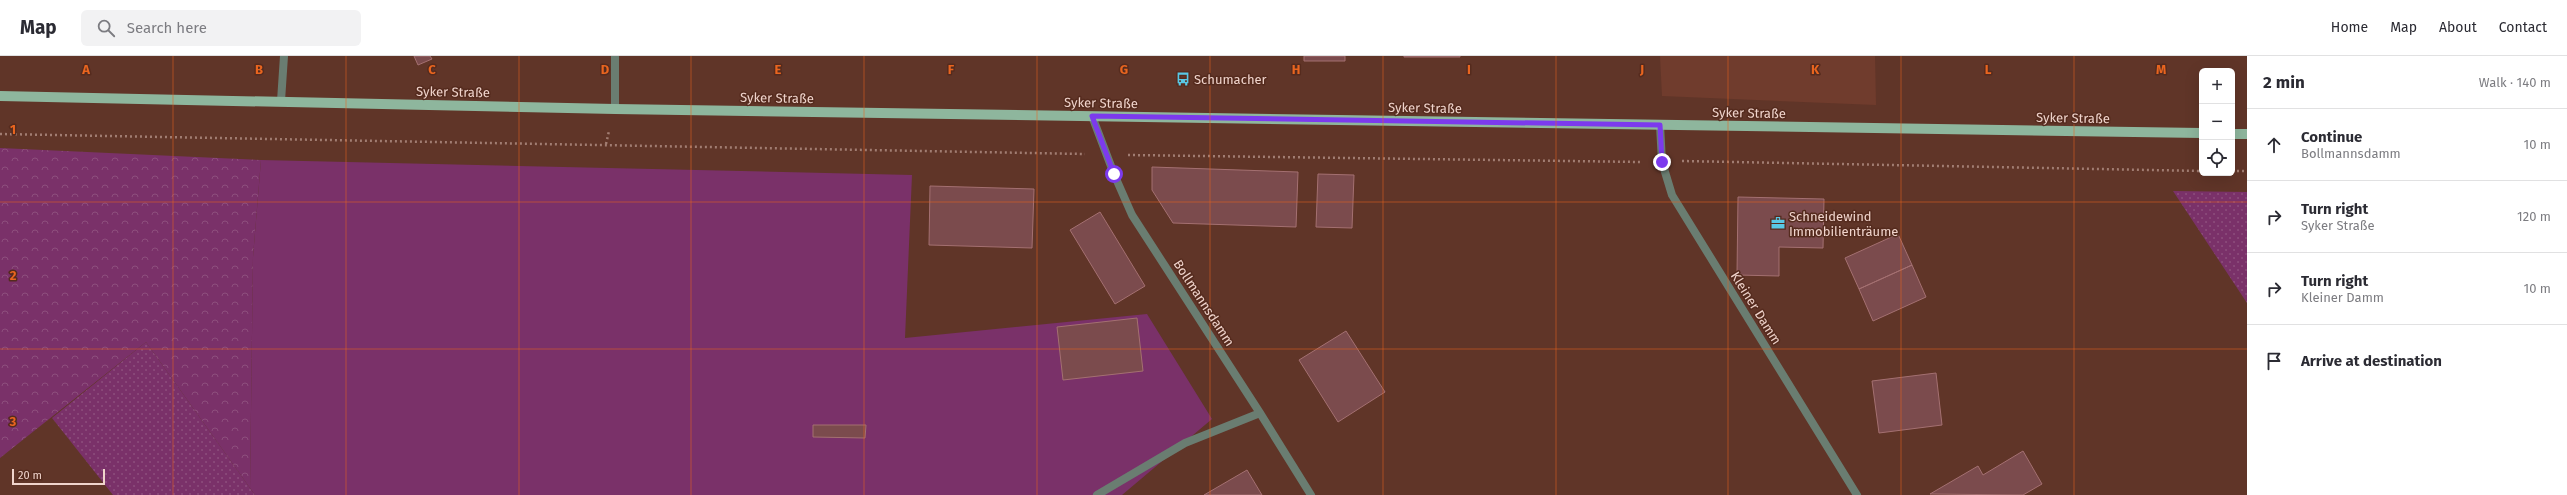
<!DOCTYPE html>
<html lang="en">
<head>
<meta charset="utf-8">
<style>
  :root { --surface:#fff; --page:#f2f2f3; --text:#2b2b33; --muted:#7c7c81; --line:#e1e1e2 }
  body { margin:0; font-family:"Fira Sans",sans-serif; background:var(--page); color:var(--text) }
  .controls { position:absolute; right:12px; top:12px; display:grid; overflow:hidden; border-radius:6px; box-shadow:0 4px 16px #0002 }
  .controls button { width:36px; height:36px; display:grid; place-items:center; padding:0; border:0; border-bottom:1px solid var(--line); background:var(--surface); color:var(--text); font:20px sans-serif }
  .scale { position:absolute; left:12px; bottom:10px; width:93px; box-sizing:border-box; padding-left:4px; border:2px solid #f0d4cc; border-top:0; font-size:11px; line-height:14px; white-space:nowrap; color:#f0d4cc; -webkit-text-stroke:3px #552b1e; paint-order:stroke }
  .stop { position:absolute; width:12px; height:12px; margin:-9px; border:3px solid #7c3aed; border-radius:50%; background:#fff }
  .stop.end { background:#7c3aed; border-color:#fff; box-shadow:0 1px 4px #0008 }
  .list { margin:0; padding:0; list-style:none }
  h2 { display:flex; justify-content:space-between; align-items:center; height:52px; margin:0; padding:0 16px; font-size:17px }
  h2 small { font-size:13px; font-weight:400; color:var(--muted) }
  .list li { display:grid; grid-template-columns:26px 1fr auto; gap:12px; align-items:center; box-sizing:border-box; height:72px; padding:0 16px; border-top:1px solid var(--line) }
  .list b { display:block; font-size:15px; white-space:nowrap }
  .list p { margin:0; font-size:13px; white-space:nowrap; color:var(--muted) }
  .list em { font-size:13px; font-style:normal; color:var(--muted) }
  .icon { flex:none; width:22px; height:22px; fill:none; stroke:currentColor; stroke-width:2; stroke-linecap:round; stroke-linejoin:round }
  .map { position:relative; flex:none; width:2247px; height:439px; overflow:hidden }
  header { display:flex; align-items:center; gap:24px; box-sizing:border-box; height:56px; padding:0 20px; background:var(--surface); border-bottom:1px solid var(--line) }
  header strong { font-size:19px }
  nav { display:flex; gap:22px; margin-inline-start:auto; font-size:14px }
  .search { width:280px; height:36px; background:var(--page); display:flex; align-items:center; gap:10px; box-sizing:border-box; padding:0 14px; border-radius:6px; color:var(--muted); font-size:15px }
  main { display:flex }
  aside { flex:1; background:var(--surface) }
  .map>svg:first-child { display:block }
  .built { fill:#703c2d }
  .grass { fill:url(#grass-dots) }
  .forest { fill:url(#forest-crowns) }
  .pitch { fill:#7a3169 }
  .building { fill:#7b4b4d; stroke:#a47071 }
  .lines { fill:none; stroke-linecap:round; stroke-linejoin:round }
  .path { stroke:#a17d72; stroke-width:2.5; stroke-dasharray:2 3; stroke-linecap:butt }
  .service { stroke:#6a7d71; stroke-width:8 }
  .minor { stroke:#6a7d71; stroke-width:8 }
  .primary { stroke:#8eb69d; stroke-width:10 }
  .route { stroke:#7c3aed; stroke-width:5 }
  .grid { fill:none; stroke:#e9651f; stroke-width:1; stroke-opacity:0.55 }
  .labels { text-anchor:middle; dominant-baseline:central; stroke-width:3; stroke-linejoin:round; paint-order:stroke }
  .poi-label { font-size:13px; fill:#f0d4cc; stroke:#552b1e; text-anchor:start }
  .street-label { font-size:13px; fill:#f0d4cc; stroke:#552b1e }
  .grid-label { font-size:13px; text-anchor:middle; font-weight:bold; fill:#e9651f; stroke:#552b1e; stroke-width:3; stroke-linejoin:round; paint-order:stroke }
</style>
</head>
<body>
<header>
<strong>Map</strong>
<div class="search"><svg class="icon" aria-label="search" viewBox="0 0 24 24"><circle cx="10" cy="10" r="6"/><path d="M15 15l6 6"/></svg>Search here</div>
<nav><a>Home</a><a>Map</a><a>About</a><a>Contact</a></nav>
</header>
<main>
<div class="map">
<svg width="2247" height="439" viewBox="0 0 2247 439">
  <defs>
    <pattern id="grass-dots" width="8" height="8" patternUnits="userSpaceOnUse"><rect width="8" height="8" fill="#7a3169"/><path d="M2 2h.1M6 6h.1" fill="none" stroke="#8d4e7d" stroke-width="1.8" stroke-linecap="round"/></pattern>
    <pattern id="forest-crowns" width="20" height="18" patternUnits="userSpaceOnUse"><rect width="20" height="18" fill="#7a3169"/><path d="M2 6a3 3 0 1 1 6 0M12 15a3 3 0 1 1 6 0" fill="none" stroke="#8d4e7d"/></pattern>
  </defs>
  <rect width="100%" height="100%" fill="#603528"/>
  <path class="built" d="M1660,0H1875L1876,49L1662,40Z"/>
  <path class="grass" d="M2173,135L2247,136V247Z
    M146,286L250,432L255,439H113L52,362Z"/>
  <path class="forest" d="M0,92L261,104L253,201L250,432L146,286L0,402Z"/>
  <path class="pitch" d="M261,104L912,119L905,282L1147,258L1212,363L1122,439H255L250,432L253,201Z"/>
  <path class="building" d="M414,0H430L432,3L418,9Z
    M1304,0H1345V5H1304Z
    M1404,0H1460V1H1404Z
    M1152,111L1298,116L1296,171L1173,167L1152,134Z
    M1318,118L1354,119L1352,172L1316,171Z
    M930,130L1034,133L1032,192L929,189Z
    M1738,141L1824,143L1823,192L1779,191V220L1737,219Z
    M1100,156L1145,230L1115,248L1070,174Z
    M1898,178L1912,209L1859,233L1845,202Z
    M1912,209L1926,241L1873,265L1859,233Z
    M1137,262L1143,315L1063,324L1057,271Z
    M1346,275L1385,336L1338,366L1299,304Z
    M1936,317L1942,369L1879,377L1872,325Z
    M813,369H866L865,382L813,381Z
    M2023,395L2042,428L2023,439L1930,438L1978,410L1983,419Z
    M1247,414L1262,439H1204Z"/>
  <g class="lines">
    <path class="path" d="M0,78L1085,98
      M606,88L609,75
      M1128,99L1641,106
      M1682,105L2202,115
      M2232,115H2247"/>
    <path class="service" d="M281,45L284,0"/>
    <path class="minor" d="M615,53V0
      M1092,60L1114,118L1132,159L1260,357L1311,439
      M1660,69L1662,106L1672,139L1857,439
      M1097,439L1185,387L1260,357"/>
    <path class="primary" d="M0,40L615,53L2202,77
      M2232,78H2247"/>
  </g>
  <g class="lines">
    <path class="route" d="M1114,118L1092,60L1660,69L1662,106"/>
  </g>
  <path class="grid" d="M173,0V439M346,0V439M519,0V439M691,0V439M864,0V439M1037,0V439M1210,0V439M1383,0V439M1556,0V439M1728,0V439M1901,0V439M2074,0V439M0,146H2247M0,293H2247"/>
  <defs>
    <g id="bus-bare" transform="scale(1.08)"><path d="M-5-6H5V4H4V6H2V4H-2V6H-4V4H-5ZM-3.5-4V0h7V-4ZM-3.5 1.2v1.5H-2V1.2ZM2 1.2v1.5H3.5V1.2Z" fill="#59c8e5" stroke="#552b1e" stroke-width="2.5" paint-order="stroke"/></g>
    <g id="office-bare" transform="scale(1.08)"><path d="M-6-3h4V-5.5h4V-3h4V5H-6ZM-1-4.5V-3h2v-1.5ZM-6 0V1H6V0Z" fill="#59c8e5" stroke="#552b1e" stroke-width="2.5" paint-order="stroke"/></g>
  </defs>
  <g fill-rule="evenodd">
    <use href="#bus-bare" x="1183" y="23"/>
    <use href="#office-bare" x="1778" y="167"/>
  </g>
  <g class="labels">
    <g class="poi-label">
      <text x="1194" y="23">Schumacher</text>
      <text x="1789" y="160">Schneidewind<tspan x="1789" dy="15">Immobilienträume</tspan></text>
    </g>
    <g class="street-label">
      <text transform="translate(453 36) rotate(1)">Syker Straße</text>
      <text transform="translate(777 42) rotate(1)">Syker Straße</text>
      <text transform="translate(1101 47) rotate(1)">Syker Straße</text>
      <text transform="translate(1425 52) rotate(1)">Syker Straße</text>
      <text transform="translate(1749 57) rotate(1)">Syker Straße</text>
      <text transform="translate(2073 62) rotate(1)">Syker Straße</text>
      <text transform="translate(1204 247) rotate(57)">Bollmannsdamm</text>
      <text transform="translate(1756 252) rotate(58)">Kleiner Damm</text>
    </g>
  </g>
  <g class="grid-label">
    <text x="86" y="18">A</text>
    <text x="259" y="18">B</text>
    <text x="432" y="18">C</text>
    <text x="605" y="18">D</text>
    <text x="778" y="18">E</text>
    <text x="951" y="18">F</text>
    <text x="1124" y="18">G</text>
    <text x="1296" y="18">H</text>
    <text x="1469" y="18">I</text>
    <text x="1642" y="18">J</text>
    <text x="1815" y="18">K</text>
    <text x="1988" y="18">L</text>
    <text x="2161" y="18">M</text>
    <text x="13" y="78">1</text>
    <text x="13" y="224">2</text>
    <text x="13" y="370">3</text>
  </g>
</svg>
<div class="controls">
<button>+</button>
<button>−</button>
<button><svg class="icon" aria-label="locate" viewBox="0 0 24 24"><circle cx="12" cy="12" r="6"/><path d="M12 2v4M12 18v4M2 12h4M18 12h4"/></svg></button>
</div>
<div class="scale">20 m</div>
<div class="stop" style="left:1114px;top:118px"></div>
<div class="stop end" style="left:1662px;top:106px"></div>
</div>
<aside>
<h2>2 min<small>Walk · 140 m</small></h2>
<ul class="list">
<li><svg class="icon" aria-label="ahead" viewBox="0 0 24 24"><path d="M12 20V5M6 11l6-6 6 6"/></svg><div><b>Continue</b><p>Bollmannsdamm</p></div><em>10 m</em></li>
<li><svg class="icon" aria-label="right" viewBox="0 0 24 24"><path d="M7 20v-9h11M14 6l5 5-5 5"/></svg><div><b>Turn right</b><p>Syker Straße</p></div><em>120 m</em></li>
<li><svg class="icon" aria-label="right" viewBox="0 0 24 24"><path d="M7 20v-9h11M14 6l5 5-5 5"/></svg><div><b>Turn right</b><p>Kleiner Damm</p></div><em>10 m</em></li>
<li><svg class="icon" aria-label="arrive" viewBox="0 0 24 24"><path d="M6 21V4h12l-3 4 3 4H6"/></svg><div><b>Arrive at destination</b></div></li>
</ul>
</aside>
</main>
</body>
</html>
